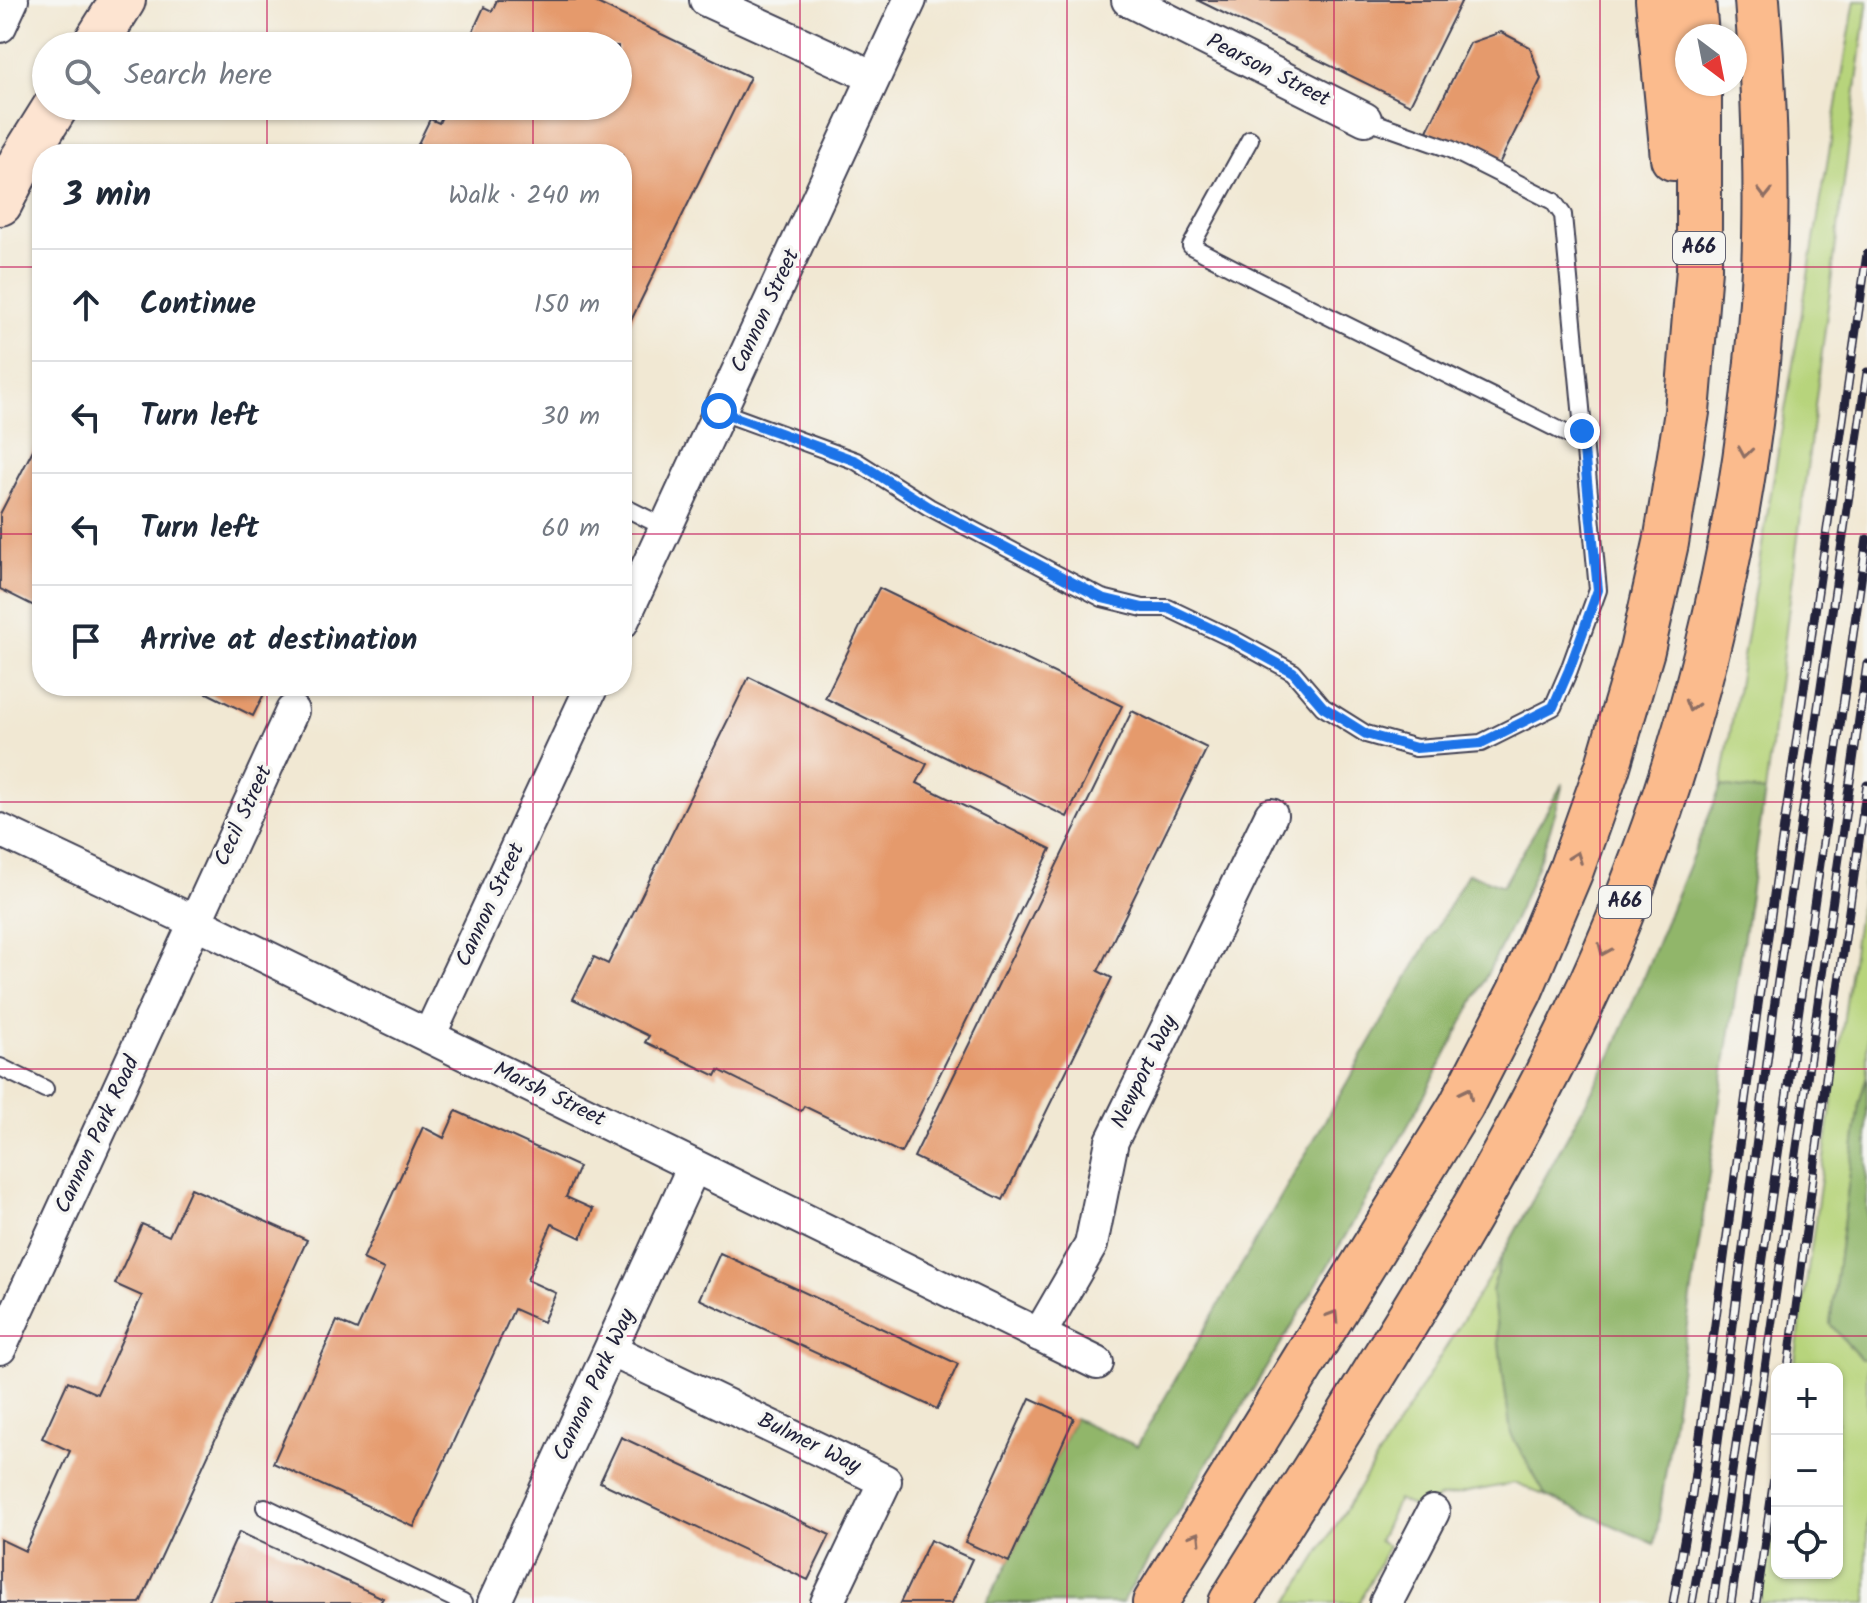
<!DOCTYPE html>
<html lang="en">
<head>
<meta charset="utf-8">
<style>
  :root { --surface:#fff; --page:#f6f6f7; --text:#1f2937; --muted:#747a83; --line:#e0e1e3 }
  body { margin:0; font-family:Kalam,sans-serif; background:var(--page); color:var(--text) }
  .controls { position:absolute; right:24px; bottom:24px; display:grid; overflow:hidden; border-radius:16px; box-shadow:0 2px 6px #0004 }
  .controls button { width:72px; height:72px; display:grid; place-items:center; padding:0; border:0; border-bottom:2px solid var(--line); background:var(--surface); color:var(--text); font:40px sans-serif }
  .compass { position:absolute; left:1675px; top:24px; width:72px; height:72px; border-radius:50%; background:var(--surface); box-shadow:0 2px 6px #0004; rotate:148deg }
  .stop { position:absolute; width:24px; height:24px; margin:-18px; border:6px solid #1a73e8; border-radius:50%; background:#fff }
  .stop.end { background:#1a73e8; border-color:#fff; box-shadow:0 2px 8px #0008 }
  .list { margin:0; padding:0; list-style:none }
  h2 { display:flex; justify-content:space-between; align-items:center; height:104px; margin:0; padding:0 32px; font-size:34px }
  h2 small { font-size:26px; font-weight:400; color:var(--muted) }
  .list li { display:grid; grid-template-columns:52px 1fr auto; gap:24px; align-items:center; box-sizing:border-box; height:112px; padding:0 32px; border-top:2px solid var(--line) }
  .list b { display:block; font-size:30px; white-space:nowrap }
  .list em { font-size:26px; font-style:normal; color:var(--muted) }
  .icon { flex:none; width:44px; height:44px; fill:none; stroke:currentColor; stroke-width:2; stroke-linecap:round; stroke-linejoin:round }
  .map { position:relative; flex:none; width:1867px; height:1603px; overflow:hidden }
  .search { position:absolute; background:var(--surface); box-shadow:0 2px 6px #0004; left:32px; top:32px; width:600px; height:88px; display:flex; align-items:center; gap:20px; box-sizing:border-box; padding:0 28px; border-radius:44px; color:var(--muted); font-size:30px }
  .panel { position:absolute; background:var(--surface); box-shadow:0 2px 6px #0004; left:32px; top:144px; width:600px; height:552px; border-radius:32px }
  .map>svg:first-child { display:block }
  .green { fill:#b7d47b; stroke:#6c7b5b; stroke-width:2 }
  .forest { fill:#91b66b; stroke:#5a6c53; stroke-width:2 }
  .building { fill:#e59a6c }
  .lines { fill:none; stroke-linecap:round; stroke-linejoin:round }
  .service-casing { stroke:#414052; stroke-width:20 }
  .minor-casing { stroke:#414052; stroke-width:36 }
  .secondary-casing { stroke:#414052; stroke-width:48 }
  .trunk-casing { stroke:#414052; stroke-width:48 }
  .service { stroke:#fff; stroke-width:16 }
  .minor { stroke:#fff; stroke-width:32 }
  .secondary { stroke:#fde4d1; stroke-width:44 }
  .trunk { stroke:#fbbb8d; stroke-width:44 }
  .rail-casing { stroke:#22223b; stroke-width:9 }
  .rail { stroke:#f6f6f2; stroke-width:6; stroke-dasharray:18; stroke-linecap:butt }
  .oneway { stroke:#8e6e64 }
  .route { stroke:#1a73e8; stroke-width:10 }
  .grid { fill:none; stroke:#c2185b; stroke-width:2; stroke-opacity:0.55 }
  .labels { text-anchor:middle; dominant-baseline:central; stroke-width:7; stroke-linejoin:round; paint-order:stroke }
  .shield { fill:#f6f6f2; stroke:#626272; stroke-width:2 }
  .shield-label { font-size:20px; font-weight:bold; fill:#22223b }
  .street-label { font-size:22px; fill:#22223b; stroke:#f6f6f2 }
</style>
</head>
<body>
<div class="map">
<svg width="1867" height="1603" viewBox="0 0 1867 1603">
  <rect width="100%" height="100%" fill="#f6f6f2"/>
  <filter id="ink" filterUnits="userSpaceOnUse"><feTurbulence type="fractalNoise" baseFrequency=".0125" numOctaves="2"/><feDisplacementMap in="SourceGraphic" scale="16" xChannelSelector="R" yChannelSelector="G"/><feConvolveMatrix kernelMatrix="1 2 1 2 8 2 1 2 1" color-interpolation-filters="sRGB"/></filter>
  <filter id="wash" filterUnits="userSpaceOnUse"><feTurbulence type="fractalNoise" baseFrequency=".006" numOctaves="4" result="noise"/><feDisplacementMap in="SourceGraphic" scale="32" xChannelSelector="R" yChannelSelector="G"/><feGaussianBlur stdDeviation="1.8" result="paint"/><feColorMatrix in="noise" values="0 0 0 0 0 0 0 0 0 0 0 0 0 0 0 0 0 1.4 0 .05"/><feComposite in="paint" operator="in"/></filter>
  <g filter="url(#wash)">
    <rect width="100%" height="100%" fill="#f1e8d3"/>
    <path class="green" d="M1855,0H1867V5L1765,792L1721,786Z
      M1867,855V1076L1859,1104L1830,1324L1861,1359H1867V1603H1760L1777,1486V1573H1837V1369H1794Z
      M1501,1258L1492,1291L1511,1434L1546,1496L1514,1483L1438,1498L1423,1512L1398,1499L1379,1541L1388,1546L1359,1603H1288Z"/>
    <path class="forest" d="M1563,783C1542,874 1496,957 1454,1039C1354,1234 1235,1416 1122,1603H986L1009,1562L1074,1418L1137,1446L1468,873L1503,886Z
      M1721,786L1765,792L1655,1544L1546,1496L1511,1434L1492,1291L1501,1258L1612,1054Z
      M1867,1075V1359H1861L1830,1324L1859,1104Z"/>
    <g id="blocks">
      <path class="building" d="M497,0H591L750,77L622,339V154H413L430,119L439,123L447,106H618V46H466L484,7L492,11Z
        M1197,0H1462L1410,105Z
        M1501,32L1530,47L1541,79L1498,166L1427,131L1470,43Z
        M39,438L42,440V610L0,589V514Z
        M879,588L1122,706L1067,817L825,698Z
        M749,677L927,764L917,783L1051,849L901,1153L804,1106L801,1111L719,1070L716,1076L645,1042L649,1036L573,999L594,957L608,964Z
        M193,686H268L253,716Z
        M1132,711L1207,748L1098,971L1112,978L1003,1200L914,1157Z
        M456,1111L579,1167L566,1197L593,1209L581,1238L552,1224L527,1280L556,1293L543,1322L514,1309L414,1527L273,1463L337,1321L357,1330L384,1269L363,1259L423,1127L444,1138Z
        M191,1188L307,1240L140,1603H0V1539L25,1551L70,1451L42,1438L68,1381L97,1394L142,1296L115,1284L142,1224L169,1236Z
        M720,1253L958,1364L937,1409L699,1299Z
        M1030,1398L1074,1418L1009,1562L965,1542Z
        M621,1437L830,1535L808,1580L600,1482Z
        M239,1532L383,1598L380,1603H207Z
        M930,1540L972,1559L952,1603H900Z"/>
    </g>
  </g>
  <g filter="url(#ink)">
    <use href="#blocks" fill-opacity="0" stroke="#414052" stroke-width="2"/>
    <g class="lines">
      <g class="service-casing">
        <path id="service" d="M1250,139L1191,246C1320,315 1453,376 1583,442
          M719,411L856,461L929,507L1102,598L1143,608H1168L1233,639L1293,672L1323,707L1366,734L1416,748L1481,743L1553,707L1569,670L1598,590L1563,215L1553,201L1450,149L1365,119
          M622,506L666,528
          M0,1067L45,1089
          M265,1507L463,1603"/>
      </g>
      <g class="minor-casing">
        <path id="minor" d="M706,0L874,77
          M1128,0L1365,119
          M0,26L12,0
          M622,622L910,0
          M0,830L195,922L1097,1363
          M429,1036L592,686
          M1039,1335L1091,1245L1112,1141L1271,815
          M0,1348L292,711
          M611,1350L885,1481L827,1603
          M494,1603L694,1166
          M1386,1603L1433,1512"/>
      </g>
      <g class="secondary-casing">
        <path id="secondary" d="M94,46L123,0
          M0,203L21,162L56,106"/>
      </g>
      <g class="trunk-casing">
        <path id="trunk" d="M1658,0L1673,158
          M1693,0L1696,36
          M1155,1603L1461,1106L1520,991L1571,870L1607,769L1642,650L1666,543L1687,412L1699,269V84
          M1231,1603C1349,1412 1476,1223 1574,1020C1686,787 1751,527 1764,268C1768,179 1764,90 1757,0"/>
      </g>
      <use href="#service" class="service"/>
      <use href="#minor" class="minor"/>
      <use href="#secondary" class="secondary"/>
      <use href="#trunk" class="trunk"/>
      <g class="rail-casing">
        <path id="rail" d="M1788,1369L1834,1016L1867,785
          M1673,1603L1692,1495L1758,1005L1867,254
          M1692,1603L1711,1495L1774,1008L1867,372
          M1713,1603L1867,539
          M1731,1603L1867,664
          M1756,1603L1777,1458"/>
      </g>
      <use href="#rail" class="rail"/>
    </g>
    <defs><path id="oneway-chevron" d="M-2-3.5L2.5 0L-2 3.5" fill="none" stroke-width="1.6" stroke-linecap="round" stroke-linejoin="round" transform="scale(2)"/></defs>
    <g class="oneway">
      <use href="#oneway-chevron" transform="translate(1765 193) rotate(91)"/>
      <use href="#oneway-chevron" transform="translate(1745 452) rotate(99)"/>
      <use href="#oneway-chevron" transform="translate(1691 706) rotate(106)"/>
      <use href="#oneway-chevron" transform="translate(1576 857) rotate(-70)"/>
      <use href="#oneway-chevron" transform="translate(1604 950) rotate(113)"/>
      <use href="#oneway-chevron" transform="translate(1467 1093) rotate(-63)"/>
      <use href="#oneway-chevron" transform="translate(1333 1316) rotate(-58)"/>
      <use href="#oneway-chevron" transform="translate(1196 1537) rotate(-58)"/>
    </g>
  </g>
  <g class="lines" filter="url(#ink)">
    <path class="route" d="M719,411L856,461L929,507L1102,598L1143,608H1168L1233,639L1293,672L1323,707L1366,734L1416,748L1481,743L1553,707L1569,670L1598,590L1582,431"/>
  </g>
  <path class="grid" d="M267,0V46M533,0V46M800,0V1603M1067,0V1603M1334,0V1603M1600,0V1603M267,106V154M533,106V154M0,267H42M622,267H1867M0,534H42M622,534H1867M267,686V1603M533,686V1603M0,802H1867M0,1069H1867M0,1336H1867"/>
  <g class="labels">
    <g class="shield">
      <rect x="1673" y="232" width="52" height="32" rx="6"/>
      <rect x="1599" y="886" width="52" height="32" rx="6"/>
    </g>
    <g class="shield-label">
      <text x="1699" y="248">A66</text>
      <text x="1625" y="902">A66</text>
    </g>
    <g class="street-label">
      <text transform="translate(1268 71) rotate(27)">Pearson Street</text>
      <text transform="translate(766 311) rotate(-65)">Cannon Street</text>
      <text transform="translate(244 816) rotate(-65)">Cecil Street</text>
      <text transform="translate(491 905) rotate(-65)">Cannon Street</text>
      <text transform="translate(1145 1072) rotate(-64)">Newport Way</text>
      <text transform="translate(549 1095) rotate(26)">Marsh Street</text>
      <text transform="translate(98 1135) rotate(-65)">Cannon Park Road</text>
      <text transform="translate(595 1385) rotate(-65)">Cannon Park Way</text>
      <text transform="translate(809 1444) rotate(26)">Bulmer Way</text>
    </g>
  </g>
</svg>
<div class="controls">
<button>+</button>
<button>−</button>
<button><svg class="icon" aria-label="locate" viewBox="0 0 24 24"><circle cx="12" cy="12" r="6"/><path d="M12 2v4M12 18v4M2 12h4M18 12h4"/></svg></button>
</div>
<svg class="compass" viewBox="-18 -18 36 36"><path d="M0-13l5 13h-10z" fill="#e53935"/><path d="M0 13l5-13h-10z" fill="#747a83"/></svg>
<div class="stop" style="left:719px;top:411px"></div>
<div class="stop end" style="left:1582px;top:431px"></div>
<div class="search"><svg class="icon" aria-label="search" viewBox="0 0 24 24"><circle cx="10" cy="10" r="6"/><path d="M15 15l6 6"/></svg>Search here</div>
<section class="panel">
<h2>3 min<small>Walk · 240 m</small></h2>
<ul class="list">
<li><svg class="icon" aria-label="ahead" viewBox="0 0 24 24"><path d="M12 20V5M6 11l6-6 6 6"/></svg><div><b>Continue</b></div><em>150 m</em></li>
<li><svg class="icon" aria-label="left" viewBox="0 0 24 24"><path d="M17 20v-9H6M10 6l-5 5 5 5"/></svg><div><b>Turn left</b></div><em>30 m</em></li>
<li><svg class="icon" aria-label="left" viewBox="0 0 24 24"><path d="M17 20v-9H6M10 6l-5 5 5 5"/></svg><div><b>Turn left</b></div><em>60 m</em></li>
<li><svg class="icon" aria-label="arrive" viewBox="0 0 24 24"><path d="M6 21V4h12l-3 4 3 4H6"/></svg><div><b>Arrive at destination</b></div></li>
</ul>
</section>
</div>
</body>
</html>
